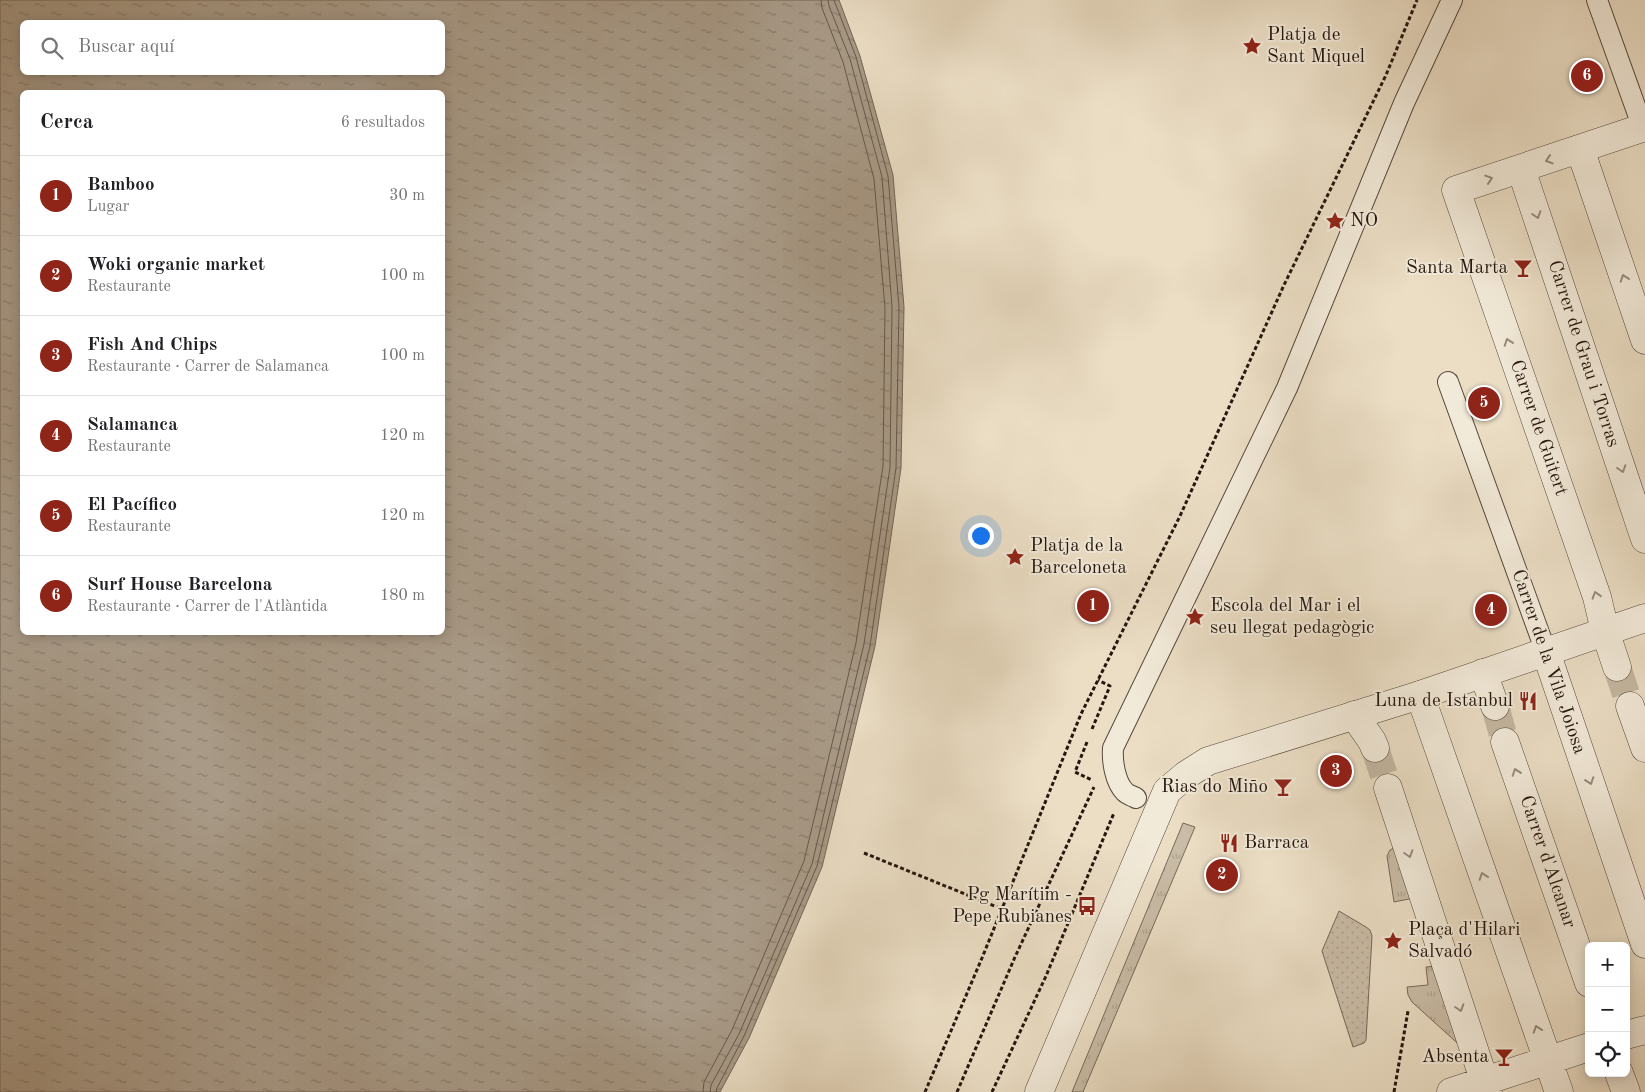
<!DOCTYPE html>
<html lang="es">
<head>
<meta charset="utf-8">
<style>
  :root { --surface:#fff; --page:#f2f2f2; --text:#202124; --muted:#757577; --line:#e0e0e0; --accent:#8f2418 }
  body { margin:0; font-family:"Old Standard TT",serif; background:var(--page); color:var(--text) }
  .controls { position:absolute; right:15px; bottom:15px; display:grid; overflow:hidden; border-radius:8px; box-shadow:0 2px 12px #0003 }
  .controls button { width:45px; height:45px; display:grid; place-items:center; padding:0; border:0; border-bottom:1px solid var(--line); background:var(--surface); color:var(--text); font:25px sans-serif }
  .you { position:absolute; left:980px; top:535px; width:18px; height:18px; margin:-12px; border:4px solid #fff; border-radius:50%; background:#1a73e8; box-shadow:0 0 0 8px #1a73e833 }
  .badge { display:grid; place-items:center; width:32px; height:32px; border-radius:50%; background:var(--accent); color:#fff; font-size:16px; font-weight:700 }
  .pin { position:absolute; translate:-50% -50%; border:2px solid #fff; box-shadow:0 1px 5px #0006 }
  .list { margin:0; padding:0; list-style:none }
  h2 { display:flex; justify-content:space-between; align-items:center; height:65px; margin:0; padding:0 20px; font-size:21px }
  h2 small { font-size:16px; font-weight:400; color:var(--muted) }
  .list li { display:grid; grid-template-columns:32px 1fr auto; gap:15px; align-items:center; box-sizing:border-box; height:80px; padding:0 20px; border-top:1px solid var(--line) }
  .list b { display:block; font-size:19px; white-space:nowrap }
  .list p { margin:0; font-size:16px; white-space:nowrap; color:var(--muted) }
  .list em { font-size:16px; font-style:normal; color:var(--muted) }
  .icon { flex:none; width:28px; height:28px; fill:none; stroke:currentColor; stroke-width:2; stroke-linecap:round; stroke-linejoin:round }
  .map { position:relative; flex:none; width:1645px; height:1092px; overflow:hidden }
  .search { position:absolute; background:var(--surface); box-shadow:0 2px 12px #0003; left:20px; top:20px; width:425px; height:55px; display:flex; align-items:center; gap:12px; box-sizing:border-box; padding:0 18px; border-radius:8px; color:var(--muted); font-size:19px }
  .panel { position:absolute; background:var(--surface); box-shadow:0 2px 12px #0003; left:20px; top:90px; width:425px; height:545px; border-radius:8px }
  .map>svg:first-child { display:block }
  .grass { fill:url(#grass-tufts); stroke:#77695a }
  .park { fill:url(#park-dots); stroke:#77695a }
  .water { fill:url(#water-ripples); stroke:#746557; fill-rule:evenodd }
  .lines { fill:none; stroke-linecap:round; stroke-linejoin:round }
  .shore { stroke:#66584a; stroke-width:1 }
  .minor-tunnel { stroke:#c3b6a0; stroke-width:28; stroke-dasharray:28 14; stroke-linecap:butt }
  .pedestrian-casing { stroke:#56483c; stroke-width:22 }
  .minor-casing { stroke:#56483c; stroke-width:29 }
  .tertiary-casing { stroke:#56483c; stroke-width:29 }
  .path { stroke:#25160e; stroke-width:3; stroke-dasharray:4 2.5; stroke-linecap:butt }
  .pedestrian { stroke:#f2ead9; stroke-width:20 }
  .minor { stroke:#f2ead9; stroke-width:28 }
  .tertiary { stroke:#f2ead9; stroke-width:28 }
  .oneway { stroke:#968b7e }
  .labels { text-anchor:middle; dominant-baseline:central; stroke-width:4; stroke-linejoin:round; paint-order:stroke }
  .poi-label { font-size:19px; fill:#25160e; stroke:#f2ead9; text-anchor:start }
  .street-label { font-size:19px; fill:#25160e; stroke:#f2ead9 }
</style>
</head>
<body>
<div class="map">
<svg width="1645" height="1092" viewBox="0 0 1645 1092">
  <defs>
    <pattern id="grass-tufts" width="24" height="20" patternUnits="userSpaceOnUse" patternTransform="scale(1.25)"><rect width="24" height="20" fill="#c9bca6"/><path d="M3 7l-1-3M5 7V3M7 7l1-3M15 17l-1-3M17 17v-4M19 17l1-3" fill="none" stroke="#aca18e"/></pattern>
    <pattern id="park-dots" width="8" height="8" patternUnits="userSpaceOnUse" patternTransform="scale(1.25)"><rect width="8" height="8" fill="#c9bca6"/><path d="M2 2h.1M6 6h.1" fill="none" stroke="#aca18e" stroke-width="1.8" stroke-linecap="round"/></pattern>
    <pattern id="water-ripples" width="26" height="14" patternUnits="userSpaceOnUse" patternTransform="scale(1.25)"><rect width="26" height="14" fill="#a89a87"/><path d="M2 4q2-2 4 0t4 0M15 11q2-2 4 0t4 0" fill="none" stroke="#897d6d"/></pattern>
  </defs>
  <rect width="100%" height="100%" fill="#ebdec5"/>
  <filter id="stains"><feTurbulence type="fractalNoise" baseFrequency=".004" numOctaves="4"/><feColorMatrix values="0 0 0 0 .2 0 0 0 0 .09 0 0 0 0 .02 0 0 0 .5 -.17"/></filter>
  <radialGradient id="worn" r=".72"><stop offset=".6" stop-color="#630" stop-opacity="0"/><stop offset="1" stop-color="#630" stop-opacity=".3"/></radialGradient>
  <path class="grass" d="M1183,823L1195,827L1083,1092H1072Z
    M1394,848L1414,898L1394,902L1387,856L1390,850Z
    M1437,966L1465,1050L1412,1002L1408,995L1407,987L1428,985L1426,967Z"/>
  <path class="park" d="M1339,911L1366,927L1370,930L1372,936L1366,1040L1364,1043L1353,1047L1322,951Z"/>
  <path class="water" d="M0,0H839L860,56L893,175L904,307L901,468L875,646L822,867L749,1038L720,1092H0ZM22,22H442V72H22ZM22,92H442V632H22Z"/>
  <g class="lines">
    <path class="shore" d="M703,1092L704,1082L732,1030L804,861L856,643L883,466L885,308L874,179L843,62L822,8L821,0
      M710,1092L711,1085L739,1034L812,864L864,644L890,467L892,307L882,177L850,59L829,6L828,0
      M716,1092L717,1088L744,1036L817,866L870,646L896,468L899,307L888,176L856,57L834,0"/>
    <path class="minor-tunnel" d="M1617,667L1630,706
      M1495,706L1505,742
      M1375,748L1388,788"/>
    <g class="pedestrian-casing">
      <path id="pedestrian" d="M1597,0L1643,128
        M1448,382L1546,652
        M1136,798C1133,796 1128,795 1125,792C1115,782 1112,761 1113,748L1287,388L1404,103L1452,0"/>
    </g>
    <g class="minor-casing">
      <path id="minor" d="M1580,149L1645,340
        M1521,169L1645,539
        M1546,652L1645,944
        M1617,667L1605,631L1597,597L1456,190L1645,127
        M1483,673L1495,706
        M1420,695L1559,1092
        M1630,706L1645,748
        M1354,715L1372,741L1375,748
        M1505,742L1589,983
        M1388,788L1488,1092
        M1626,1035L1645,1030
        M1619,1073L1626,1092
        M1451,1092L1589,1047"/>
    </g>
    <g class="tertiary-casing">
      <path id="tertiary" d="M1039,1092L1167,791L1186,775L1208,761L1420,695L1645,618"/>
    </g>
    <path class="path" d="M1092,729L1110,686L1098,680
      M1087,742L1075,772L1092,780
      M864,853L1002,909
      M925,1092L982,958L1081,714L1180,516L1284,285L1386,75L1417,0
      M957,1092L1015,957L1094,787
      M992,1092L1046,976L1114,813
      M1394,1092L1408,1011"/>
    <use href="#pedestrian" class="pedestrian"/>
    <use href="#minor" class="minor"/>
    <use href="#tertiary" class="tertiary"/>
  </g>
  <defs><path id="oneway-chevron" d="M-2-3.5L2.5 0L-2 3.5" fill="none" stroke-width="1.6" stroke-linecap="round" stroke-linejoin="round" transform="scale(1.25)"/></defs>
  <g class="oneway">
    <use href="#oneway-chevron" transform="translate(1549 160) rotate(162)"/>
    <use href="#oneway-chevron" transform="translate(1489 179) rotate(-18)"/>
    <use href="#oneway-chevron" transform="translate(1537 215) rotate(72)"/>
    <use href="#oneway-chevron" transform="translate(1624 278) rotate(-109)"/>
    <use href="#oneway-chevron" transform="translate(1508 342) rotate(-109)"/>
    <use href="#oneway-chevron" transform="translate(1622 469) rotate(72)"/>
    <use href="#oneway-chevron" transform="translate(1596 595) rotate(-107)"/>
    <use href="#oneway-chevron" transform="translate(1516 772) rotate(-109)"/>
    <use href="#oneway-chevron" transform="translate(1590 781) rotate(71)"/>
    <use href="#oneway-chevron" transform="translate(1409 854) rotate(72)"/>
    <use href="#oneway-chevron" transform="translate(1483 876) rotate(-109)"/>
    <use href="#oneway-chevron" transform="translate(1460 1008) rotate(72)"/>
    <use href="#oneway-chevron" transform="translate(1537 1029) rotate(-109)"/>
  </g>
  <defs>
    <g id="sight-bare" transform="scale(1.5)"><path d="M0-6L1.8-2.2L6-1.7L2.9 1.2L3.7 5.4L0 3.3L-3.7 5.4L-2.9 1.2L-6-1.7L-1.8-2.2Z" fill="#8f2418" stroke="#f2ead9" stroke-width="2.5" paint-order="stroke"/></g>
    <g id="bar-bare" transform="scale(1.5)"><path d="M-6-5H6L.8 .8V4.5H3.5V6h-7V4.5H-.8V.8Z" fill="#8f2418" stroke="#f2ead9" stroke-width="2.5" paint-order="stroke"/></g>
    <g id="restaurant-bare" transform="scale(1.5)"><path d="M-5-6h1v4h1v-4h1v4h1v-4h1v5L-1.5 .5V6h-2V.5L-5-1ZM5-6V6H3V1.5H1.5Q1.5-4 5-6Z" fill="#8f2418" stroke="#f2ead9" stroke-width="2.5" paint-order="stroke"/></g>
    <g id="bus-bare" transform="scale(1.5)"><path d="M-5-6H5V4H4V6H2V4H-2V6H-4V4H-5ZM-3.5-4V0h7V-4ZM-3.5 1.2v1.5H-2V1.2ZM2 1.2v1.5H3.5V1.2Z" fill="#8f2418" stroke="#f2ead9" stroke-width="2.5" paint-order="stroke"/></g>
  </defs>
  <g fill-rule="evenodd">
    <use href="#sight-bare" x="1252" y="46"/>
    <use href="#sight-bare" x="1335" y="221"/>
    <use href="#bar-bare" x="1523" y="268"/>
    <use href="#sight-bare" x="1015" y="557"/>
    <use href="#sight-bare" x="1195" y="617"/>
    <use href="#restaurant-bare" x="1528" y="701"/>
    <use href="#bar-bare" x="1283" y="787"/>
    <use href="#restaurant-bare" x="1229" y="843"/>
    <use href="#bus-bare" x="1087" y="906"/>
    <use href="#sight-bare" x="1393" y="941"/>
    <use href="#bar-bare" x="1504" y="1057"/>
  </g>
  <g class="labels">
    <g class="poi-label">
      <text x="1267" y="35">Platja de<tspan x="1267" dy="22">Sant Miquel</tspan></text>
      <text x="1350" y="221">NO</text>
      <text x="1508" y="268" text-anchor="end">Santa Marta</text>
      <text x="1030" y="546">Platja de la<tspan x="1030" dy="22">Barceloneta</tspan></text>
      <text x="1210" y="606">Escola del Mar i el<tspan x="1210" dy="22">seu llegat pedagògic</tspan></text>
      <text x="1513" y="701" text-anchor="end">Luna de Istanbul</text>
      <text x="1268" y="787" text-anchor="end">Rias do Miño</text>
      <text x="1244" y="843">Barraca</text>
      <text x="1072" y="895" text-anchor="end">Pg Marítim -<tspan x="1072" dy="22">Pepe Rubianes</tspan></text>
      <text x="1408" y="930">Plaça d'Hilari<tspan x="1408" dy="22">Salvadó</tspan></text>
      <text x="1489" y="1057" text-anchor="end">Absenta</text>
    </g>
    <g class="street-label">
      <text transform="translate(1583 354) rotate(72)">Carrer de Grau i Torras</text>
      <text transform="translate(1538 428) rotate(71)">Carrer de Guitert</text>
      <text transform="translate(1548 662) rotate(71)">Carrer de la Vila Joiosa</text>
      <text transform="translate(1547 862) rotate(71)">Carrer d'Alcanar</text>
    </g>
  </g>
  <rect width="100%" height="100%" filter="url(#stains)"/>
  <rect width="100%" height="100%" fill="url(#worn)"/>
</svg>
<div class="controls">
<button>+</button>
<button>−</button>
<button><svg class="icon" aria-label="locate" viewBox="0 0 24 24"><circle cx="12" cy="12" r="6"/><path d="M12 2v4M12 18v4M2 12h4M18 12h4"/></svg></button>
</div>
<div class="you"></div>
<div class="pin badge" style="left:1093px;top:606px">1</div>
<div class="pin badge" style="left:1222px;top:875px">2</div>
<div class="pin badge" style="left:1336px;top:771px">3</div>
<div class="pin badge" style="left:1491px;top:610px">4</div>
<div class="pin badge" style="left:1484px;top:403px">5</div>
<div class="pin badge" style="left:1587px;top:76px">6</div>
<div class="search"><svg class="icon" aria-label="search" viewBox="0 0 24 24"><circle cx="10" cy="10" r="6"/><path d="M15 15l6 6"/></svg>Buscar aquí</div>
<section class="panel">
<h2>Cerca<small>6 resultados</small></h2>
<ul class="list">
<li><span class="badge">1</span><div><b>Bamboo</b><p>Lugar</p></div><em>30 m</em></li>
<li><span class="badge">2</span><div><b>Woki organic market</b><p>Restaurante</p></div><em>100 m</em></li>
<li><span class="badge">3</span><div><b>Fish And Chips</b><p>Restaurante · Carrer de Salamanca</p></div><em>100 m</em></li>
<li><span class="badge">4</span><div><b>Salamanca</b><p>Restaurante</p></div><em>120 m</em></li>
<li><span class="badge">5</span><div><b>El Pacífico</b><p>Restaurante</p></div><em>120 m</em></li>
<li><span class="badge">6</span><div><b>Surf House Barcelona</b><p>Restaurante · Carrer de l'Atlàntida</p></div><em>180 m</em></li>
</ul>
</section>
</div>
</body>
</html>
